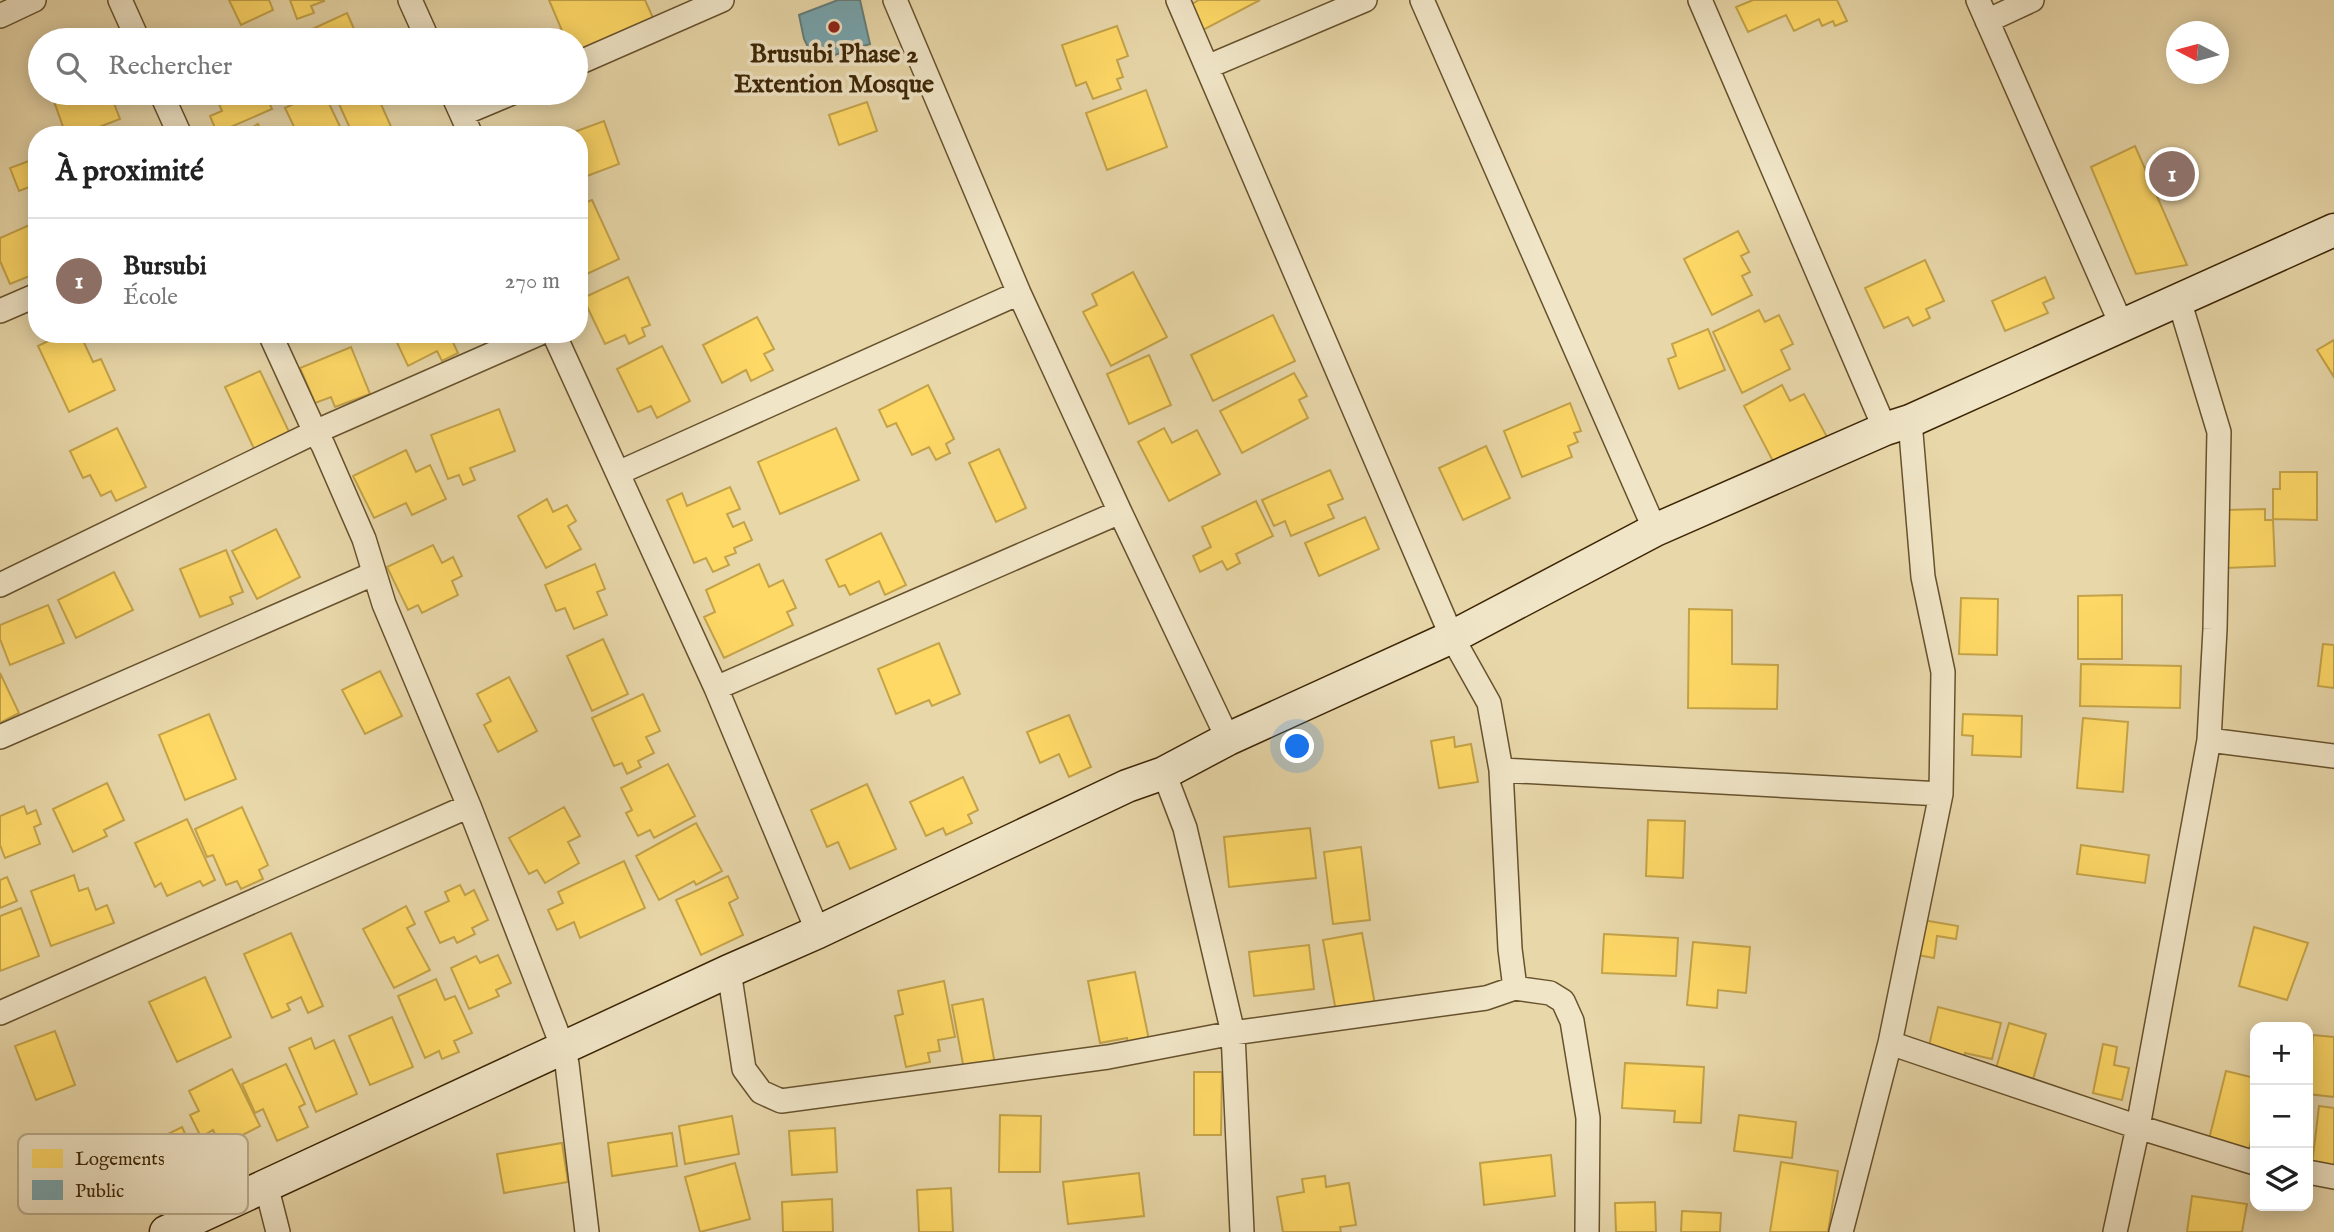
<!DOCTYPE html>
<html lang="fr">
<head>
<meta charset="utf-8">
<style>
  :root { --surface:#fff; --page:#f6f6f6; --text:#222; --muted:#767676; --line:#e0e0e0; --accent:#8f2418 }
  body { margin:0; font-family:"IM FELL English",serif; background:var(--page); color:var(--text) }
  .controls { position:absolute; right:21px; bottom:21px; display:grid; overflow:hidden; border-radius:14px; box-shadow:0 4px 18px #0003 }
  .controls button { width:63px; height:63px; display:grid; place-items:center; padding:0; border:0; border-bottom:2px solid var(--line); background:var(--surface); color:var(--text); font:35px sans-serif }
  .compass { position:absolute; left:2166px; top:21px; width:63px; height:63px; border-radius:50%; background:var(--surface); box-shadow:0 4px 18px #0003; rotate:276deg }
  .you { position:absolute; left:1298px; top:747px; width:24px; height:24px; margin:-18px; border:5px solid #fff; border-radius:50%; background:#1a73e8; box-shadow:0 0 0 10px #1a73e833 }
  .badge { display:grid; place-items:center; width:46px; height:46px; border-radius:50%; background:var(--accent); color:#fff; font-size:23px; font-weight:700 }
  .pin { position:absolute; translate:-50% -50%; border:4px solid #fff; box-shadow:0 2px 7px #0006 }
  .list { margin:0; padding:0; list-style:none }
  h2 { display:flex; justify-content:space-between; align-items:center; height:91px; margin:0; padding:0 28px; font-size:30px }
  h2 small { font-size:23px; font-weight:400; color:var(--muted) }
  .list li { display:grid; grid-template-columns:46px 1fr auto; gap:21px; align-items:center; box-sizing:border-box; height:126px; padding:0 28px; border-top:2px solid var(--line) }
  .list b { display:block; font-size:26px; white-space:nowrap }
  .list p { margin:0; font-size:23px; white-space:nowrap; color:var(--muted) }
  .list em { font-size:23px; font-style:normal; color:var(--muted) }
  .icon { flex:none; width:38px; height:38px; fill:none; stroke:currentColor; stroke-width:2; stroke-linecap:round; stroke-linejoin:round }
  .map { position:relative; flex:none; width:2334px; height:1232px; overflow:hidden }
  .search { position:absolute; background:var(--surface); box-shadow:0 4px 18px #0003; left:28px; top:28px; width:560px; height:77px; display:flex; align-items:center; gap:18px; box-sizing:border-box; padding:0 24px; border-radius:38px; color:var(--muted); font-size:26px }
  .panel { position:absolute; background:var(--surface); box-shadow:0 4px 18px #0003; left:28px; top:126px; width:560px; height:217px; border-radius:28px }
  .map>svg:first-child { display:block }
  .homes { fill:#ffd966; stroke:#c4a349; stroke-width:2 }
  .public { fill:#76a5af; stroke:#657f7c; stroke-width:2 }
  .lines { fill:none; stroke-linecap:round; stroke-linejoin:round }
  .street-casing { stroke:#67522d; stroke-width:26 }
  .secondary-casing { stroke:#3c2504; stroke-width:35 }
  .street { stroke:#f0e5c7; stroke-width:23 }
  .secondary { stroke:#f0e5c7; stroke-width:32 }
  .poi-dot { fill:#8f2418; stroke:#f0e5c7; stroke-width:2.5 }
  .labels { text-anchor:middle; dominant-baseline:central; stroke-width:7; stroke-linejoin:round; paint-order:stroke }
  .poi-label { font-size:26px; font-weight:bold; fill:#3c2504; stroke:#f0e5c7 }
  .key { fill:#f0e5c7; stroke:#baab8c; stroke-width:2 }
  .key-label { font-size:19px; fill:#3c2504 }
</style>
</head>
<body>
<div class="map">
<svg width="2334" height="1232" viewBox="0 0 2334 1232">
  <rect width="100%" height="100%" fill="#e8d7a9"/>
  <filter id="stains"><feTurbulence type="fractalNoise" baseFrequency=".00286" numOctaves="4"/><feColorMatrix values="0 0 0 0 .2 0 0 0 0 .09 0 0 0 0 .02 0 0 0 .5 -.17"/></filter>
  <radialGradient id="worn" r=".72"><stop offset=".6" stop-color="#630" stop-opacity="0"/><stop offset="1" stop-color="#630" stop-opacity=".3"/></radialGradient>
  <path class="homes" d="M229,0H269L273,10L241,25Z
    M290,0H324V1L311,6L314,13L297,19Z
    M549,0H645L654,20L576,54V40H566Z
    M1199,0H1260L1203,30L1190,5Z
    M1753,0H1837L1847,21L1835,26L1833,21L1822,26L1819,19L1794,31L1786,15L1748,32L1736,7Z
    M347,13L359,40H297L295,37Z
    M1117,26L1128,56L1117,60L1123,77L1117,79L1121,89L1093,99L1086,82L1076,86L1062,45Z
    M1146,90L1167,147L1107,170L1086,113Z
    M51,93H110L120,119L79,135H66Z
    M194,93H265L272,109L217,133L210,116L222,111L216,97L199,104Z
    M316,93H324L344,135H298L285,108Z
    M334,93H384L387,99L380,102L393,131L384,135H353Z
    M867,102L877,131L839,145L829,115Z
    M604,121L619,164L579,179V135H566Z
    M258,124L264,135H239Z
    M2135,146L2187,265L2136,274L2091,167Z
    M37,158V184L19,191L10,168Z
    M592,200L619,259L587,274L579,260V205Z
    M34,223L37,230V273L10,284L0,261V238Z
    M1738,231L1749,252L1741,256L1750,272L1742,276L1752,295L1712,315L1684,259Z
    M1925,260L1944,301L1926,309L1930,318L1913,326L1908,317L1884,328L1865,288Z
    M1133,272L1167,337L1111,366L1083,312L1097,305L1092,294Z
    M628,277L650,325L642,328L645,336L629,344L625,335L605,344L583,298Z
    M2045,277L2054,298L2043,303L2048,313L2005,331L1992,301Z
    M1759,310L1765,322L1779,315L1793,344L1781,350L1790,369L1742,393L1713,332Z
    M1273,315L1295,361L1213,401L1191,355Z
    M757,317L774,349L764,354L773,370L751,381L746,370L722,383L703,345Z
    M1708,329L1725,370L1679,389L1668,359L1676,356L1672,344Z
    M62,334H80L93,362L101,359L115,390L69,412L38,346Z
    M393,334H453L450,336L458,353L442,361L437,351L408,366Z
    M2334,340V377L2317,350Z
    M662,346L690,401L657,418L651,406L638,412L617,369Z
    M351,347L370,394L335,407L331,397L315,403L300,368Z
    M1149,355L1171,405L1129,424L1107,374Z
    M260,371L292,438L257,455L225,387Z
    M1294,373L1307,396L1299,400L1308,418L1242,453L1220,411Z
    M928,385L954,439L946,444L950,453L936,460L929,447L912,455L896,423L887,427L879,410Z
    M1782,385L1790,401L1804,394L1827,437L1775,465L1744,406Z
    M1570,403L1581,431L1574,433L1578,442L1568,446L1572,457L1522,477L1504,431Z
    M499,409L515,451L470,468L475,480L463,485L459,475L448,479L431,435Z
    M117,428L146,487L116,501L111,491L101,496L90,475L83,478L70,451Z
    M836,428L859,480L780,514L758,462Z
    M1164,428L1172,443L1197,430L1220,474L1169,501L1138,442Z
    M1486,446L1510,498L1463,520L1439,468Z
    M999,449L1026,508L996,522L969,463Z
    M406,450L416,472L430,465L446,499L412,515L406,503L374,518L353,476Z
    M1330,470L1343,499L1328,505L1334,518L1291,536L1285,521L1274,526L1262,500Z
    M2280,472H2317V520L2273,519V489H2280Z
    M730,487L740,509L727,514L733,527L744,522L752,540L734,548L736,553L725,557L729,565L713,572L706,558L694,563L667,500L682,493L687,506Z
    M547,499L553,512L567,505L576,521L568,526L581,549L546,568L518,516Z
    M1256,501L1273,536L1236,554L1240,563L1227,570L1222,561L1200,572L1193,556L1211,547L1202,527Z
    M2265,509V520H2273L2275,566L2225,568L2224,510Z
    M1365,517L1379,549L1319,576L1305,543Z
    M276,529L300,577L257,599L232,551Z
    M881,533L906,585L885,595L879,581L850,595L845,585L839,587L826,560Z
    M433,545L442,563L453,557L462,576L452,581L458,595L422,613L418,605L408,610L387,567Z
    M226,550L243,592L230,597L233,604L200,617L180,569Z
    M595,564L605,589L597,592L607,615L574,629L565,608L556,611L545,585Z
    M759,564L769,587L783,580L796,608L787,612L793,625L724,658L704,617L715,612L706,590Z
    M114,572L133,610L76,638L58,600Z
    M2122,595V659H2078V596Z
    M1961,598L1998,599L1997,655L1959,654Z
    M48,605L64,643L10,665L0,639V625Z
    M1689,609L1732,610V664L1778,665L1777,709L1688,708Z
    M603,639L628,694L592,711L567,656Z
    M939,643L960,694L932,706L929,700L896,714L878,669Z
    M2323,644L2334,645V688L2318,686Z
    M2081,664L2181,666L2180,708L2080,706Z
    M380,671L402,716L365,734L342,690Z
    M0,673L19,713L0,723Z
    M509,677L537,731L498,752L484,725L491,721L477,694Z
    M643,694L660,731L646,737L654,753L638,761L641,767L627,774L622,763L614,766L592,718Z
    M209,714L236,779L185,800L159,735Z
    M1963,714L2022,716L2021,757L1972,755L1973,736L1962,735Z
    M1069,715L1091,767L1069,777L1059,754L1040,763L1027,732Z
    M2083,718L2128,722L2123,792L2077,788Z
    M1454,737L1455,747L1471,744L1478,782L1439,788L1431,741Z
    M668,764L695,816L654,838L650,830L638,836L626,813L632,810L621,788Z
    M963,777L978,810L968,815L972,823L946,835L943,828L926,836L910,802Z
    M107,783L124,820L104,830L107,836L73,852L53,809Z
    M867,784L896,849L850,869L838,842L827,847L811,810Z
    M24,806L27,814L36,810L41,824L34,827L40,844L5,858L0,845V816Z
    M242,807L268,865L259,870L263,879L241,889L237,881L226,885L213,855L207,857L195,829Z
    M564,807L580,836L568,842L579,863L545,883L537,870L529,874L509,838Z
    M187,819L215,880L203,886L200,881L167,896L161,883L155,887L135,843Z
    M1648,820L1685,821L1683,878L1646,876Z
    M696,823L722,871L696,885L694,881L659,900L636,856Z
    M1310,828L1316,878L1229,887L1224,837Z
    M2081,845L2149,855L2145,883L2077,874Z
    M1361,847L1370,920L1333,924L1324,852Z
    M624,861L645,908L580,938L574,922L557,930L548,910L563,903L558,892Z
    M74,875L79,891L88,888L96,910L107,905L114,923L51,946L31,891Z
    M728,876L738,898L729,903L743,935L701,955L676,900Z
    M7,877L17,901L0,908V880Z
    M460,885L465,895L474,890L488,920L472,928L475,934L457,943L454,937L440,943L425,912L449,901L445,892Z
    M406,906L415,924L407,928L430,970L394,988L363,929Z
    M21,908L39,956L0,971V916Z
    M1917,919L1958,926L1956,939L1937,936L1934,958L1912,954Z
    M2254,927L2308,943L2287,1000L2239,986Z
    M291,933L323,1006L308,1013L301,997L287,1004L290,1010L272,1018L244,954Z
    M1362,933L1376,1010L1337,1017L1323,940Z
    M1604,934L1678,938L1676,976L1602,973Z
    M1693,942L1750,947L1746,993L1718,990L1717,1008L1687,1005Z
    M1309,945L1314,989L1254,996L1249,952Z
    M498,955L511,983L496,990L499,996L469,1009L451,968L476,956L480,963Z
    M1135,972L1149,1040L1128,1044L1127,1038L1100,1043L1088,981Z
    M205,977L231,1037L177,1062L149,1002Z
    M436,979L445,1000L455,996L472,1033L454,1041L459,1052L442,1059L439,1051L425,1058L398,996Z
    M944,981L955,1037L938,1040L940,1051L928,1053L930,1062L906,1067L895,1016L903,1014L898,991Z
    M983,999L996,1070L965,1075L952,1005Z
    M1938,1007L2001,1023L1992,1059L1965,1053L1964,1059L1928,1050Z
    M392,1017L413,1067L370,1085L349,1036Z
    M2009,1023L2046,1034L2032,1083L1995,1072Z
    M55,1031L75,1085L36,1100L15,1046Z
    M2313,1035L2334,1037V1097L2308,1094Z
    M311,1038L315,1049L334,1040L357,1094L316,1112L289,1048Z
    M2103,1044L2117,1047L2114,1065L2129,1068L2122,1100L2093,1093Z
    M1625,1063L1704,1067L1701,1123L1674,1122L1675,1111L1622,1108Z
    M286,1064L305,1104L299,1107L308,1127L277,1141L263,1109L255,1113L242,1084Z
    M232,1069L260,1126L221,1146L213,1130L201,1137L190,1115L199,1111L189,1091Z
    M2226,1071L2255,1078V1125L2249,1149L2209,1139Z
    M1194,1072H1222L1221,1135H1194Z
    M2319,1106L2334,1108V1168L2312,1165Z
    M1000,1115L1041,1116L1040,1172H999Z
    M1739,1115L1796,1122L1792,1158L1734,1151Z
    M732,1116L739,1154L685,1164L679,1126Z
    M182,1127L196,1158L189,1161L196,1175L163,1190L155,1175L146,1179L133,1151Z
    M835,1128L837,1172L792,1175L789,1131Z
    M672,1133L677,1166L612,1176L608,1143Z
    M562,1143L568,1182L504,1193L497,1154Z
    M1551,1155L1555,1196L1484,1205L1480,1163Z
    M1781,1162L1838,1171L1828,1232H1770Z
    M735,1163L750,1219L700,1232L685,1177Z
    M1139,1173L1144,1216L1068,1224L1063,1182Z
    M1325,1176L1326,1187L1349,1183L1356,1225L1340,1227L1341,1232H1283L1277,1197L1304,1192L1302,1179Z
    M951,1188L953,1232H919L917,1190Z
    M2192,1196L2247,1204L2242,1232H2187Z
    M832,1199L833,1232H783L782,1202Z
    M1655,1202L1656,1232H1616L1615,1203Z
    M1682,1211L1721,1213L1720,1232H1681Z"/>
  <path class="public" d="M838,0H860L870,44L815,61L804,39L799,15Z"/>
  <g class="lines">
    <g class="street-casing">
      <path id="street" d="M120,0L138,40
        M410,0L428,40
        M895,0L1019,293L1120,512L1228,739
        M1178,0L1452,637L1489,703L1501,770L1510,949L1515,988L1550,993L1563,1001L1572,1021L1588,1118L1587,1232
        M1422,0L1655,530
        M1700,0L1885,429
        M1978,0L2122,326
        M0,16L34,0
        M1987,21L2032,0
        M576,64L722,0
        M1207,67L1365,0
        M161,93L180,135
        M452,93L471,135
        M462,114L512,93
        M0,311L37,295
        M270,334L315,432L323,445L364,539L384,604L469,806L563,1048L567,1064L587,1232
        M554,334L716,688L818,932
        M618,473L1019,293
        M0,585L315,432L538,334
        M716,688L1120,512
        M0,737L373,574
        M2209,740L2334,756
        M1501,770L1941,794
        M1164,773L1185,828L1233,1033L1242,1232
        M729,971L744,1069L761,1092L781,1101L1108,1057L1233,1033L1486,998L1515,988
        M0,1013L469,806
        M1890,1043L2138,1127L2255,1163
        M2308,1172L2334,1177
        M266,1185L278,1232
        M1841,1232L1890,1043L1941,794L1943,672L1923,577L1910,421
        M2115,1232L2138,1127L2209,740L2215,629L2219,432L2179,300"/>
    </g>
    <g class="secondary-casing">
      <path id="secondary" d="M166,1232L729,971L818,932L1127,786L1164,773L1228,739L1452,637L1655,530L1885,429L1910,421L2334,230"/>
    </g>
    <use href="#street" class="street"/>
    <use href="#secondary" class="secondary"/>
  </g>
  <circle class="poi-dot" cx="834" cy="27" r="7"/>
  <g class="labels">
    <g class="poi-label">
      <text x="834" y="54">Brusubi Phase 2<tspan x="834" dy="30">Extention Mosque</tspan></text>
    </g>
  </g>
  <rect x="18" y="1134" width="230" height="80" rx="10" class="key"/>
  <rect x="32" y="1149" width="31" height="19" fill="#ffd966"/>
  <rect x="32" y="1180" width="31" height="20" fill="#76a5af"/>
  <g class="key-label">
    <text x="75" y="1165">Logements</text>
    <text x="75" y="1197">Public</text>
  </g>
  <rect width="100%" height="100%" filter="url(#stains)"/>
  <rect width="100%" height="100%" fill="url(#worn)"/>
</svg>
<div class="controls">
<button>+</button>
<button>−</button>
<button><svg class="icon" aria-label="layers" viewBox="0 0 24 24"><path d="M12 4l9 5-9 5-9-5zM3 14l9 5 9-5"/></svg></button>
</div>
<svg class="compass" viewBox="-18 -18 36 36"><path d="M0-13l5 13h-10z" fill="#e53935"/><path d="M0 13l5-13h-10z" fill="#767676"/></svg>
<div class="you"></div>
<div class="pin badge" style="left:2172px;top:174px;background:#8d6e63">1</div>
<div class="search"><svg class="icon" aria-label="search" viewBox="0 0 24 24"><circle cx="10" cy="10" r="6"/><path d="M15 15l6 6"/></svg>Rechercher</div>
<section class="panel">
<h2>À proximité<small></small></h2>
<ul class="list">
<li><span class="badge" style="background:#8d6e63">1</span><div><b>Bursubi</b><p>École</p></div><em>270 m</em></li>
</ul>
</section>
</div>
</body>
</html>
